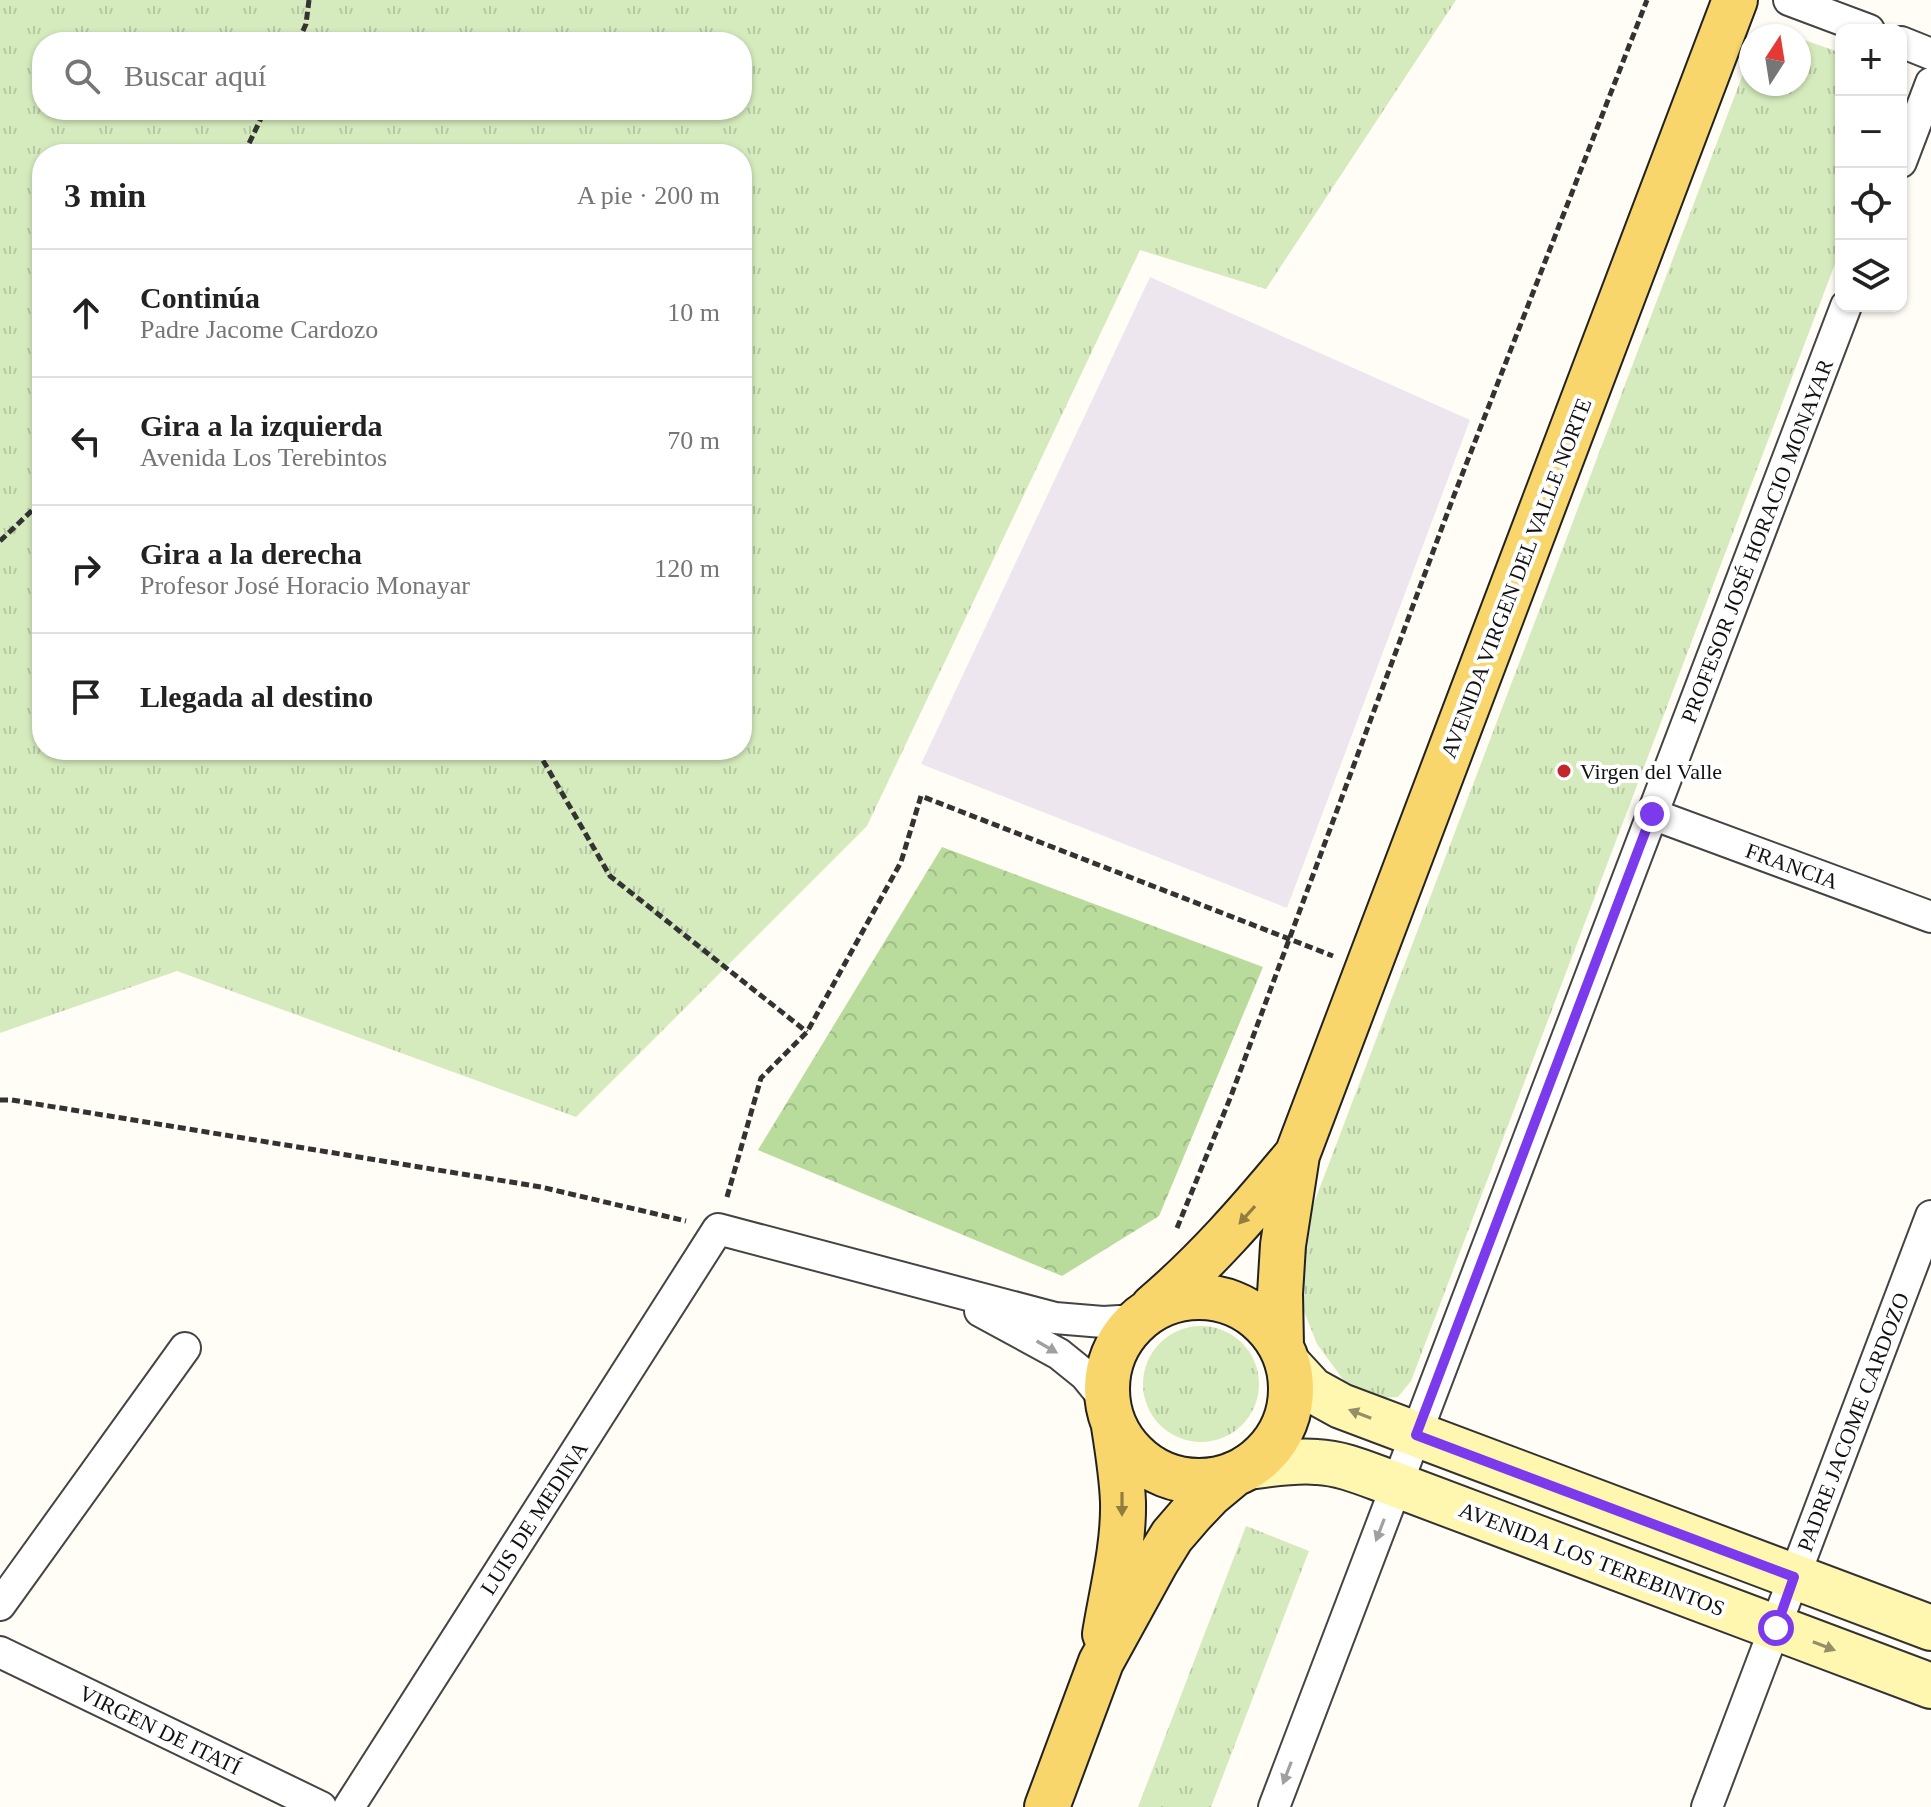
<!DOCTYPE html>
<html lang="es">
<head>
<meta charset="utf-8">
<style>
  :root { --surface:#fff; --page:#f6f6f6; --text:#222; --muted:#767676; --line:#e0e0e0 }
  body { margin:0; font-family:Georgia,serif; background:var(--page); color:var(--text) }
  .controls { position:absolute; right:24px; top:24px; display:grid; overflow:hidden; border-radius:16px; box-shadow:0 2px 6px #0004 }
  .controls button { width:72px; height:72px; display:grid; place-items:center; padding:0; border:0; border-bottom:2px solid var(--line); background:var(--surface); color:var(--text); font:40px sans-serif }
  .compass { position:absolute; left:1739px; top:24px; width:72px; height:72px; border-radius:50%; background:var(--surface); box-shadow:0 2px 6px #0004; rotate:12deg }
  .stop { position:absolute; width:24px; height:24px; margin:-18px; border:6px solid #7c3aed; border-radius:50%; background:#fff }
  .stop.end { background:#7c3aed; border-color:#fff; box-shadow:0 2px 8px #0008 }
  .list { margin:0; padding:0; list-style:none }
  h2 { display:flex; justify-content:space-between; align-items:center; height:104px; margin:0; padding:0 32px; font-size:34px }
  h2 small { font-size:26px; font-weight:400; color:var(--muted) }
  .list li { display:grid; grid-template-columns:52px 1fr auto; gap:24px; align-items:center; box-sizing:border-box; height:128px; padding:0 32px; border-top:2px solid var(--line) }
  .list b { display:block; font-size:30px; white-space:nowrap }
  .list p { margin:0; font-size:26px; white-space:nowrap; color:var(--muted) }
  .list em { font-size:26px; font-style:normal; color:var(--muted) }
  .icon { flex:none; width:44px; height:44px; fill:none; stroke:currentColor; stroke-width:2; stroke-linecap:round; stroke-linejoin:round }
  .map { position:relative; flex:none; width:1931px; height:1807px; overflow:hidden }
  .search { position:absolute; background:var(--surface); box-shadow:0 2px 6px #0004; left:32px; top:32px; width:720px; height:88px; display:flex; align-items:center; gap:20px; box-sizing:border-box; padding:0 28px; border-radius:32px; color:var(--muted); font-size:30px }
  .panel { position:absolute; background:var(--surface); box-shadow:0 2px 6px #0004; left:32px; top:144px; width:720px; height:616px; border-radius:32px }
  .map>svg:first-child { display:block }
  .industrial { fill:#eee6ef }
  .grass { fill:url(#grass-tufts); fill-rule:evenodd }
  .forest { fill:url(#forest-crowns) }
  .lines { fill:none; stroke-linecap:round; stroke-linejoin:round }
  .street-casing { stroke:#444; stroke-width:34 }
  .secondary-casing { stroke:#333; stroke-width:48 }
  .primary-casing { stroke:#222; stroke-width:48 }
  .path { stroke:#333; stroke-width:5; stroke-dasharray:8 4; stroke-linecap:butt }
  .street { stroke:#fff; stroke-width:30 }
  .secondary { stroke:#fff6b0; stroke-width:44 }
  .primary { stroke:#f9d66b; stroke-width:44 }
  .oneway { fill:#917d42 }
  .oneway2 { fill:#a0a0a0 }
  .oneway3 { fill:#948f68 }
  .route { stroke:#7c3aed; stroke-width:10 }
  .poi-dot { fill:#c4262e; stroke:#fff; stroke-width:3 }
  .labels { text-anchor:middle; dominant-baseline:central; stroke-width:8; stroke-linejoin:round; paint-order:stroke }
  .street-label { font-size:22px; fill:#111; stroke:#fff }
  .poi-label { font-size:22px; fill:#111; stroke:#fff; text-anchor:start }
</style>
</head>
<body>
<div class="map">
<svg width="1931" height="1807" viewBox="0 0 1931 1807">
  <defs>
    <pattern id="grass-tufts" width="24" height="20" patternUnits="userSpaceOnUse" patternTransform="scale(2)"><rect width="24" height="20" fill="#d5ebbd"/><path d="M3 7l-1-3M5 7V3M7 7l1-3M15 17l-1-3M17 17v-4M19 17l1-3" fill="none" stroke="#b6c8a1"/></pattern>
    <pattern id="forest-crowns" width="20" height="18" patternUnits="userSpaceOnUse" patternTransform="scale(2)"><rect width="20" height="18" fill="#b9dc9c"/><path d="M2 6a3 3 0 1 1 6 0M12 15a3 3 0 1 1 6 0" fill="none" stroke="#9ebc85"/></pattern>
  </defs>
  <rect width="100%" height="100%" fill="#fffdf5"/>
  <path class="industrial" d="M1150,277L1470,420L1287,908L921,764Z"/>
  <path class="grass" d="M0,0H1456L1266,289L1140,250L867,826L576,1117L177,971L0,1033ZM742,42V110H42V42ZM42,154H742V750H42Z
    M1799,38L1841,53V248L1411,1381L1398,1397L1380,1398L1345,1382L1317,1344L1300,1301L1306,1224L1751,53V84H1799Z
    M1143 1384a58 58 0 1 1 116 0a58 58 0 1 1-116 0Z
    M1246,1526L1309,1551L1211,1807H1138Z"/>
  <path class="forest" d="M942,847L1263,967L1159,1216L1062,1276L758,1150Z"/>
  <g class="lines">
    <g class="street-casing">
      <path id="street" d="M1789,0L1869,30
        M1901,42L1931,54
        M1901,162L1931,83
        M1652,814L1931,917
        M980,1311L1059,1354L1085,1375L1107,1402
        M0,1605L185,1348
        M0,1652L321,1807
        M349,1807L718,1229L1055,1318L1103,1322L1137,1320
        M1274,1807L1846,306
        M1707,1807L1931,1216"/>
    </g>
    <g class="secondary-casing">
      <path id="secondary" d="M1288,1364L1312,1390L1341,1406L1931,1628
        M1248,1467C1271,1464 1294,1460 1317,1462C1344,1463 1371,1476 1397,1485L1931,1686"/>
    </g>
    <g class="primary-casing">
      <path id="primary" d="M1107 1389a92 92 0 1 1 184 0a92 92 0 1 1-184 0Z
        M1153,1307C1206,1262 1251,1210 1295,1157
        M1281,1346L1280,1294L1283,1245L1297,1155L1735,0
        M1105,1634C1112,1591 1124,1546 1123,1502C1122,1476 1118,1451 1114,1426
        M1047,1807L1101,1662L1156,1562L1172,1536L1191,1514L1210,1494L1234,1474"/>
    </g>
    <path class="path" d="M298,42L306,24L309,0
      M244,154L265,110
      M0,541L42,501
      M537,750L610,876L807,1032
      M0,1100H12L541,1187L686,1221
      M727,1197L761,1078L807,1032L901,862L921,796L1333,956
      M1177,1228L1231,1096L1453,498L1647,0"/>
    <use href="#street" class="street"/>
    <use href="#secondary" class="secondary"/>
    <use href="#primary" class="primary"/>
  </g>
  <defs><path id="oneway-solid" d="M-6-.8H1V-3.2L6.5 0L1 3.2V.8H-6Z" transform="scale(2)"/></defs>
  <g class="oneway">
    <use href="#oneway-solid" transform="translate(1247 1215) rotate(132)"/>
    <use href="#oneway-solid" transform="translate(1122 1504) rotate(90)"/>
  </g>
  <g class="oneway2">
    <use href="#oneway-solid" transform="translate(1047 1347) rotate(30)"/>
    <use href="#oneway-solid" transform="translate(1380 1530) rotate(111)"/>
    <use href="#oneway-solid" transform="translate(1287 1773) rotate(111)"/>
  </g>
  <g class="oneway3">
    <use href="#oneway-solid" transform="translate(1360 1414) rotate(-159)"/>
    <use href="#oneway-solid" transform="translate(1824 1646) rotate(21)"/>
  </g>
  <g class="lines">
    <path class="route" d="M1652,814L1416,1435L1794,1577L1776,1628"/>
  </g>
  <circle class="poi-dot" cx="1564" cy="771" r="8"/>
  <g class="labels">
    <g class="street-label">
      <text transform="translate(1757 541) rotate(-69)">PROFESOR JOSÉ HORACIO MONAYAR</text>
      <text transform="translate(1516 578) rotate(-69)">AVENIDA VIRGEN DEL VALLE NORTE</text>
      <text transform="translate(1792 866) rotate(20)">FRANCIA</text>
      <text transform="translate(1853 1422) rotate(-69)">PADRE JACOME CARDOZO</text>
      <text transform="translate(534 1518) rotate(-57)">LUIS DE MEDINA</text>
      <text transform="translate(1592 1559) rotate(21)">AVENIDA LOS TEREBINTOS</text>
      <text transform="translate(160 1730) rotate(26)">VIRGEN DE ITATÍ</text>
    </g>
    <g class="poi-label">
      <text x="1580" y="771">Virgen del Valle</text>
    </g>
  </g>
</svg>
<div class="controls">
<button>+</button>
<button>−</button>
<button><svg class="icon" aria-label="locate" viewBox="0 0 24 24"><circle cx="12" cy="12" r="6"/><path d="M12 2v4M12 18v4M2 12h4M18 12h4"/></svg></button>
<button><svg class="icon" aria-label="layers" viewBox="0 0 24 24"><path d="M12 4l9 5-9 5-9-5zM3 14l9 5 9-5"/></svg></button>
</div>
<svg class="compass" viewBox="-18 -18 36 36"><path d="M0-13l5 13h-10z" fill="#e53935"/><path d="M0 13l5-13h-10z" fill="#767676"/></svg>
<div class="stop" style="left:1776px;top:1628px"></div>
<div class="stop end" style="left:1652px;top:814px"></div>
<div class="search"><svg class="icon" aria-label="search" viewBox="0 0 24 24"><circle cx="10" cy="10" r="6"/><path d="M15 15l6 6"/></svg>Buscar aquí</div>
<section class="panel">
<h2>3 min<small>A pie · 200 m</small></h2>
<ul class="list">
<li><svg class="icon" aria-label="ahead" viewBox="0 0 24 24"><path d="M12 20V5M6 11l6-6 6 6"/></svg><div><b>Continúa</b><p>Padre Jacome Cardozo</p></div><em>10 m</em></li>
<li><svg class="icon" aria-label="left" viewBox="0 0 24 24"><path d="M17 20v-9H6M10 6l-5 5 5 5"/></svg><div><b>Gira a la izquierda</b><p>Avenida Los Terebintos</p></div><em>70 m</em></li>
<li><svg class="icon" aria-label="right" viewBox="0 0 24 24"><path d="M7 20v-9h11M14 6l5 5-5 5"/></svg><div><b>Gira a la derecha</b><p>Profesor José Horacio Monayar</p></div><em>120 m</em></li>
<li><svg class="icon" aria-label="arrive" viewBox="0 0 24 24"><path d="M6 21V4h12l-3 4 3 4H6"/></svg><div><b>Llegada al destino</b></div></li>
</ul>
</section>
</div>
</body>
</html>
